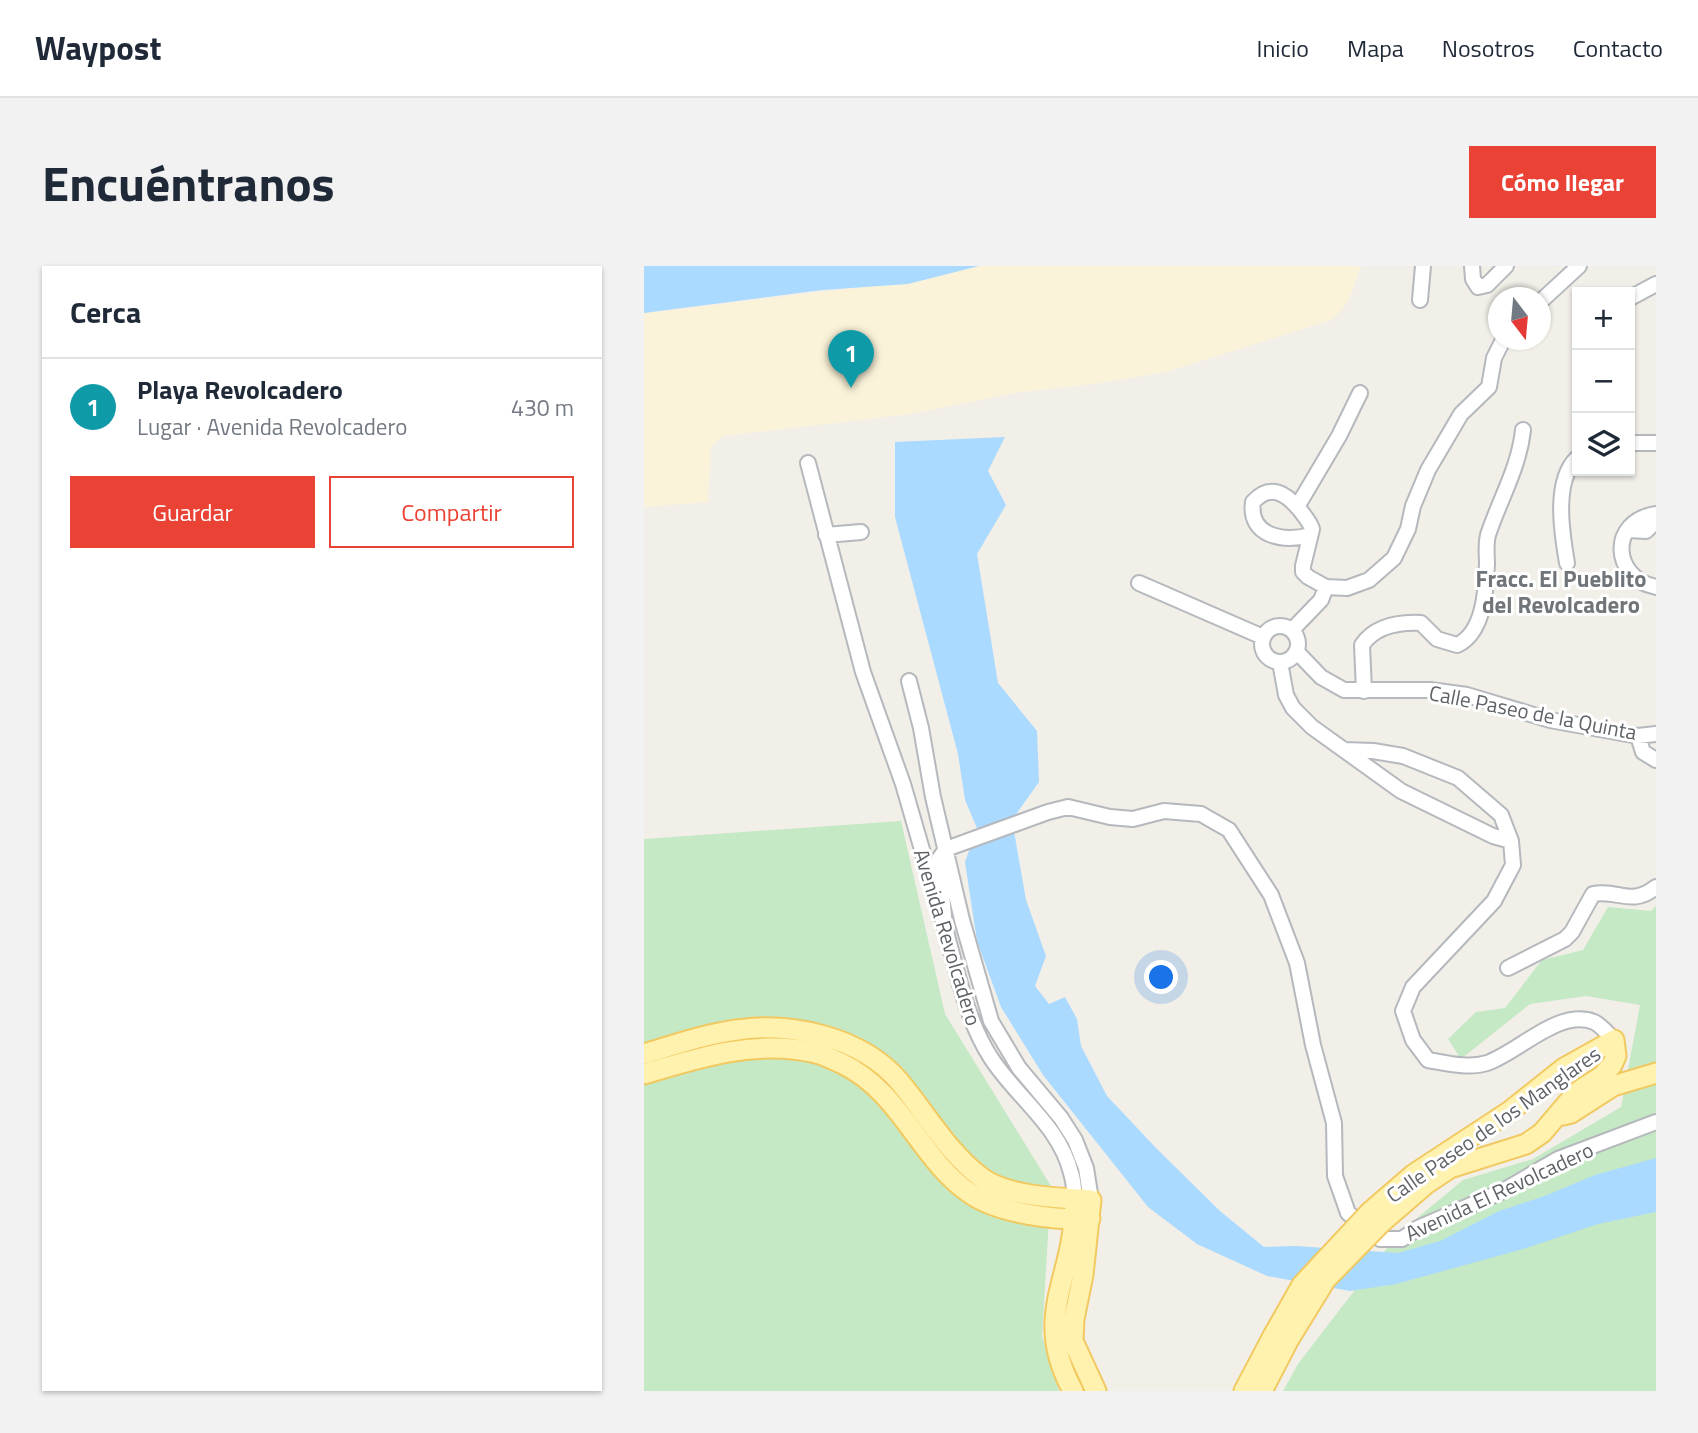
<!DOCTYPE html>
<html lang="es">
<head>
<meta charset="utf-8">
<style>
  :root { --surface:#fff; --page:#f2f2f3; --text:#1f2937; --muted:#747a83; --line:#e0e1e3; --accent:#ea4335 }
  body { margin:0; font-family:"Titillium Web",sans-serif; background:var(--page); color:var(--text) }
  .controls { position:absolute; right:21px; top:21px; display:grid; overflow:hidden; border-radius:0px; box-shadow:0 2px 5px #0004 }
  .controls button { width:63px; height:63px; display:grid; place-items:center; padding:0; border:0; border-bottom:2px solid var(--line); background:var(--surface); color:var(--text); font:35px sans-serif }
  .compass { position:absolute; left:844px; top:21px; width:63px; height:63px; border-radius:50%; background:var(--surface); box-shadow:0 2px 5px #0004; rotate:164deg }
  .you { position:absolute; left:518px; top:712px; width:24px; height:24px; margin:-18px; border:5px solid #fff; border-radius:50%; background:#1a73e8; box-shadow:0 0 0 10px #1a73e833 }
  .badge { display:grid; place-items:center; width:46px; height:46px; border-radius:50%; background:var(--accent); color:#fff; font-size:23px; font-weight:700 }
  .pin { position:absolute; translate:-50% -58px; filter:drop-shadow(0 2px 4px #0008) }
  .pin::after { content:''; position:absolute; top:37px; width:24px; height:21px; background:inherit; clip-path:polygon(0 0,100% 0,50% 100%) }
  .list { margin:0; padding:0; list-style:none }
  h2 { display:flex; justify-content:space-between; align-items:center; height:91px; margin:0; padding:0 28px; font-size:30px }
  h2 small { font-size:23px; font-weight:400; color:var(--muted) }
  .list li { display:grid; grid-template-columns:46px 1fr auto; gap:21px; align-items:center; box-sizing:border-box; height:98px; padding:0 28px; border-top:2px solid var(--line) }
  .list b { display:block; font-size:26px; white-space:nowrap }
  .list p { margin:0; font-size:23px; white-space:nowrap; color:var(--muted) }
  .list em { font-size:23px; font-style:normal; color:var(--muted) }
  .actions { display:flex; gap:14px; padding:21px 28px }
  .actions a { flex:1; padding:16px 0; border:2px solid var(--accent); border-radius:0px; text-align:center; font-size:24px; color:var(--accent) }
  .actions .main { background:var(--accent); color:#fff }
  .icon { flex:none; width:38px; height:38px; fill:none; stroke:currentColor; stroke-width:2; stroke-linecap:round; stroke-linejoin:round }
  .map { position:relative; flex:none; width:1012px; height:1125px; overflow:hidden; border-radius:0px }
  header { display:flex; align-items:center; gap:42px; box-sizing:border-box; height:98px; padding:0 35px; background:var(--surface); border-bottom:2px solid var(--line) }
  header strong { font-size:33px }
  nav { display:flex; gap:38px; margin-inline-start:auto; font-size:24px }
  .intro { display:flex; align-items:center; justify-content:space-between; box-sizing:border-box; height:168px; padding:0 42px }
  h1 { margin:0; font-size:49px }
  .button { padding:18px 32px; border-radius:0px; background:var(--accent); color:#fff; font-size:24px; font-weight:700 }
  main { display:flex; gap:42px; padding:0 42px }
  aside { flex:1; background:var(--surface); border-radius:0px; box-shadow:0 2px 5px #0004 }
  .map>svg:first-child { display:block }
  .green { fill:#c5e8c5 }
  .sand { fill:#fbf3d9 }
  .water { fill:#aadaff }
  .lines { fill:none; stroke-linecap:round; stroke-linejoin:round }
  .minor-casing { stroke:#b5b8bc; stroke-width:18 }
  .major-casing { stroke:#f2c960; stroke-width:23 }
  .minor { stroke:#fff; stroke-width:14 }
  .major { stroke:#fff2af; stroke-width:19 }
  .major-bridge-casing { stroke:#f2c960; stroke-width:23; stroke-linecap:butt }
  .major-bridge { stroke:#fff2af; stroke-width:19 }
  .labels { text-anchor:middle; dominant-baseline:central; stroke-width:6; stroke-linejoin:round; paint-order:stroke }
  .street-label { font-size:21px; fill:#5f6368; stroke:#fff }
  .neighbourhood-label { font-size:23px; font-weight:bold; fill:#70757a; stroke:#fff }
</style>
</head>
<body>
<header>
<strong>Waypost</strong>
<nav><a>Inicio</a><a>Mapa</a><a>Nosotros</a><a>Contacto</a></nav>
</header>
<div class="intro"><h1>Encuéntranos</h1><a class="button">Cómo llegar</a></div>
<main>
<aside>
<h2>Cerca<small></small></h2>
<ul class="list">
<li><span class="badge" style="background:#0f9aa8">1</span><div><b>Playa Revolcadero</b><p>Lugar · Avenida Revolcadero</p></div><em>430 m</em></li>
</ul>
<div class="actions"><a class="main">Guardar</a><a>Compartir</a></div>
</aside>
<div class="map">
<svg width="1012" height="1125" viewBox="0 0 1012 1125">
  <rect width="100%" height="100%" fill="#f1efe8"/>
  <path class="green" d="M257,555L301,748L407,920L398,1070L415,1125H0V573Z
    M1012,640V1125H639L654,1098L753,969L819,914L889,893L977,841L996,739L942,730L886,738L817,793L804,773L832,746L861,742L898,694L939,684L964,641L1007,645Z"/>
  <path class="sand" d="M335,0H717L705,33L698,44L687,54L522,106L450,118L377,126L267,148L79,170L67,181L64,236L0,241V47L221,21Z"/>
  <path class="water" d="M0,0H335L264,18L178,24L0,47Z
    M361,171L344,205L362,239L333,288L354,417L393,465L395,516L368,554L382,634L402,690L391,720L405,738L421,731L433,753L437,780L463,830L513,883L576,945L620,981L652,980L754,987L796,975L855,945L898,931L951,909L1012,892V946L954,958L879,983L752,1018L706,1025L623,1010L553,978L504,941L399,809L357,741L333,675L321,596L333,562L321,534L314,488L251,251V176Z"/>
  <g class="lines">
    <g class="minor-casing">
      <path id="minor" d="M828,0L829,13L834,21L843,19L862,0
        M986,32L1012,18
        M776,34L779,0
        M897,35L935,0
        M986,177H1012
        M164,197L219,406L259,518L292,632
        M653,241L695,170L716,127
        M1012,248C964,255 968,312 1012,321
        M985,264L1002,265L1012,255
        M182,269L217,266
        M666,269C640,277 604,270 609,236C626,217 642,227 656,244C661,251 666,256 668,263L659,300V306L664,311L682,321L703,322L725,314L750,292L764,263L769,240L784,204L817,148L845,121L850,92L859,74
        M923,297C918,268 909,215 933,192
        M495,317L619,371
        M618 378a18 18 0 1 1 36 0a18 18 0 1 1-36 0Z
        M648,364L677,334L682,321
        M653,386L677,411L700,424H786L823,429L906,454L994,470L1012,468
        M636,396L642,429L649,442L668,461L757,525L849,570L867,575
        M265,415L277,462L289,531L318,654L347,755L375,802L417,852L431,874L442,902L447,934
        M720,425L718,379C731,360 755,356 777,357L793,373L813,379C840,367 842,324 843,298C843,288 841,275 845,266C857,231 875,201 879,164
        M994,470L999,486L1012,494
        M700,484L729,485L759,490L814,512L857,549L867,575L869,599L850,635L769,721L759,745L769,774L784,794C802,797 824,803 843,797C875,786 915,742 950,756C957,759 964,768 970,774
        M299,655C312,700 321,752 347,792C372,831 416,860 427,907C430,915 430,925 431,933
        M301,661L295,593L302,583L404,546L424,541L466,551L489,553L520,545L557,548L585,564L627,629L653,697L669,779L690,857L691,910L704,947L736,973H758L774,962L857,926L914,893L1012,856
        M864,702L921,673L928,666L949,628C975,623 987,641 1012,621"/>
    </g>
    <g class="major-casing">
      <path id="major" d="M0,788C30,779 62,768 93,764C148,756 217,771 255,815C282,847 304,887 338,912C364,931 415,932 447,934L439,1009L430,1053L429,1075L452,1125
        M0,808C56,791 113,773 172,787C181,789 189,794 197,797C258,826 275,893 327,928C357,948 411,954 446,953
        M919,849L927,847L969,820L1012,807
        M726,946L770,908L866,845L920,802L970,774L972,790L968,799L958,810L933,826L898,867L882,878L806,902L782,918L738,956
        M429,1125C388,1050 429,1015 431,941
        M600,1125L629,1070
        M618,1125L645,1073"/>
    </g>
    <use href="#minor" class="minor"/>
    <use href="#major" class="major"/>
    <g class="major-bridge-casing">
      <path id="major-bridge" d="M629,1070L658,1019L726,946
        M645,1073L682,1013L738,956"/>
    </g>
    <use href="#major-bridge" class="major-bridge"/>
  </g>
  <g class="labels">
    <g class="street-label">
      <text transform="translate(889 446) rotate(11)">Calle Paseo de la Quinta</text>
      <text transform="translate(304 671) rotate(73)">Avenida Revolcadero</text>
      <text transform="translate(849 858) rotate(-35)">Calle Paseo de los Manglares</text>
      <text transform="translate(855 925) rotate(-25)">Avenida El Revolcadero</text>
    </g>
    <g class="neighbourhood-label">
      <text x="917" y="312">Fracc. El Pueblito<tspan x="917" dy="26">del Revolcadero</tspan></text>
    </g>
  </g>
</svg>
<div class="controls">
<button>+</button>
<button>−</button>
<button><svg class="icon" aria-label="layers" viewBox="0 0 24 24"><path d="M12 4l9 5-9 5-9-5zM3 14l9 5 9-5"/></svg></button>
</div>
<svg class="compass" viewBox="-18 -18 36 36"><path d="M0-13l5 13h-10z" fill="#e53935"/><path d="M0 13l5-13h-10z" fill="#747a83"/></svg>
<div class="you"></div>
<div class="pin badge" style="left:207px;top:122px;background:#0f9aa8">1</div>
</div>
</main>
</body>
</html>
